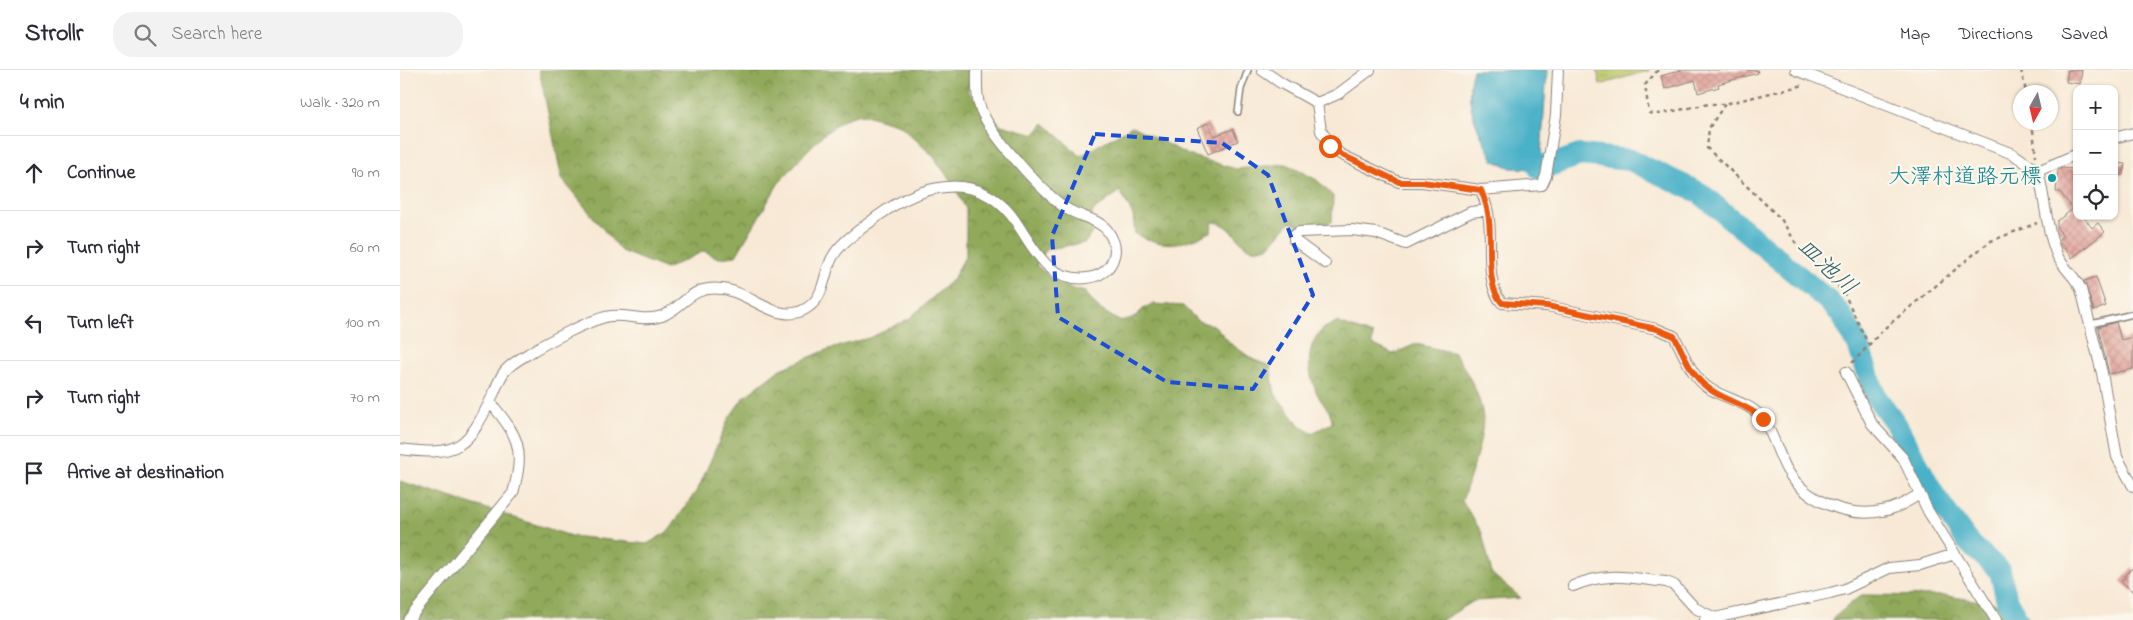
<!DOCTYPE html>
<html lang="en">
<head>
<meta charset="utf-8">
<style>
  :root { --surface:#fff; --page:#f2f2f3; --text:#2b2b33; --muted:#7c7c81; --line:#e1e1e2 }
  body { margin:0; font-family:"Indie Flower","Klee One",sans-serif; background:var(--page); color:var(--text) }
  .controls { position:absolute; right:15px; top:15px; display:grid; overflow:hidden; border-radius:10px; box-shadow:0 1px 4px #0004 }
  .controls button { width:45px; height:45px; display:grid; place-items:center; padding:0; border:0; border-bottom:1px solid var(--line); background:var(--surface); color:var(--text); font:25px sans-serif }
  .compass { position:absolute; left:1613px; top:15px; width:45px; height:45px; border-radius:50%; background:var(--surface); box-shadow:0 1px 4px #0004; rotate:188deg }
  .stop { position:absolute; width:15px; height:15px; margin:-11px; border:4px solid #ea580c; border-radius:50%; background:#fff }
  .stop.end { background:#ea580c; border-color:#fff; box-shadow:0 1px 5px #0008 }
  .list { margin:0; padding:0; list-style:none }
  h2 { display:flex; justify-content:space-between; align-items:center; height:65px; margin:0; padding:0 20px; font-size:21px }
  h2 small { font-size:16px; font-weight:400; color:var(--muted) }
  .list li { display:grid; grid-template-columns:32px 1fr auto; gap:15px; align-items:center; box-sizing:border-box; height:75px; padding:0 20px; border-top:1px solid var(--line) }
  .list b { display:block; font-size:19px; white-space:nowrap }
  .list em { font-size:16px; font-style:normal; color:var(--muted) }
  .icon { flex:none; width:28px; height:28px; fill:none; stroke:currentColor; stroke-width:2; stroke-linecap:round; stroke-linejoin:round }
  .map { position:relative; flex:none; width:1733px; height:550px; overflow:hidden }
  header { display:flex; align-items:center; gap:30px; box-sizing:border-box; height:70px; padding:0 25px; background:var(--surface); border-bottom:1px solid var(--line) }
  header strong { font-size:24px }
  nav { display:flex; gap:28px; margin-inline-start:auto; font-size:18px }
  .search { width:350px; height:45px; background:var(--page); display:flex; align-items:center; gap:12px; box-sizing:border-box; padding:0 18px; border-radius:20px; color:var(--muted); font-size:19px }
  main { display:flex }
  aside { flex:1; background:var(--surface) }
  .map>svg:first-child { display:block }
  .grass { fill:url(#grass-tufts); stroke:#697040 }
  .forest { fill:url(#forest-crowns); stroke:#56623b }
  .water { fill:#49b1c8; stroke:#326672 }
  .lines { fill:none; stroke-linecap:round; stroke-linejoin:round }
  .river { stroke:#49b1c8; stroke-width:22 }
  .building { fill:url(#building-cross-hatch) }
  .lane-casing { stroke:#8a8279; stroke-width:8 }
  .street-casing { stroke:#8a8279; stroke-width:12 }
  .path { stroke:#8a8279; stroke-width:2.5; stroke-dasharray:4 4; stroke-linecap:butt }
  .lane { stroke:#fff; stroke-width:5 }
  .street { stroke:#fff; stroke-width:10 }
  .route { stroke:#ea580c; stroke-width:6 }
  .marked { fill:none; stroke:#1d4ed8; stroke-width:4; stroke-dasharray:10 6; stroke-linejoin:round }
  .culture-dot { fill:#0f9aa8; stroke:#fbf7ec; stroke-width:2 }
  .labels { text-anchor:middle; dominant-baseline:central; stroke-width:4.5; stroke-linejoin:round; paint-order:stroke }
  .culture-label { font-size:22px; fill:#0d838f; stroke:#fbf7ec; text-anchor:end }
  .water-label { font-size:24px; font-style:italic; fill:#305f69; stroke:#fbf7ec }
</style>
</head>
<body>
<header>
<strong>Strollr</strong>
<div class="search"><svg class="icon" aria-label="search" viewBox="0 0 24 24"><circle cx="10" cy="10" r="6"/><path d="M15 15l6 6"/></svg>Search here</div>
<nav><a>Map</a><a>Directions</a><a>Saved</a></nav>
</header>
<main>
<aside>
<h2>4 min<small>Walk · 320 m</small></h2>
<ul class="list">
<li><svg class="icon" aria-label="ahead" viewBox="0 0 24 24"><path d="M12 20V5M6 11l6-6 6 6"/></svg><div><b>Continue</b></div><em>90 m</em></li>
<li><svg class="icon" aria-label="right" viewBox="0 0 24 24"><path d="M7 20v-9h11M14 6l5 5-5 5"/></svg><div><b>Turn right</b></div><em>60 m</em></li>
<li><svg class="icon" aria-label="left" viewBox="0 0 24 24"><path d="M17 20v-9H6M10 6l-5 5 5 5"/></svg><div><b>Turn left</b></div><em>100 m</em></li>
<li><svg class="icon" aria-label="right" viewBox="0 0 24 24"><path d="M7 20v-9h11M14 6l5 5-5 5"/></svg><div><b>Turn right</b></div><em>70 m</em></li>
<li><svg class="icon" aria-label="arrive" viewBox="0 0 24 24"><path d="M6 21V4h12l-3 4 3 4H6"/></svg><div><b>Arrive at destination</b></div></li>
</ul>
</aside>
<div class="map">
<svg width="1733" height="550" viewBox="0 0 1733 550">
  <defs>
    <pattern id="grass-tufts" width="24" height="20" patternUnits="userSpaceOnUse" patternTransform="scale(1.25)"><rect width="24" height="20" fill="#b6c365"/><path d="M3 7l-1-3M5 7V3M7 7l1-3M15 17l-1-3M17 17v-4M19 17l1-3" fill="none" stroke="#9ca757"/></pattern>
    <pattern id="forest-crowns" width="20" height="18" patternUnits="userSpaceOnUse" patternTransform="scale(1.25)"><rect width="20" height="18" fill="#90a95a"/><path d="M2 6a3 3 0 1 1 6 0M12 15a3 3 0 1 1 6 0" fill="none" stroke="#75894a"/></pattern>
    <pattern id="building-cross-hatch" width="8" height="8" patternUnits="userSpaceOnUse" patternTransform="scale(1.25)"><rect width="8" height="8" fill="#de958d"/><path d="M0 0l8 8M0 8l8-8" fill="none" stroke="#b37972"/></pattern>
  </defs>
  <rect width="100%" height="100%" fill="#fbf7ec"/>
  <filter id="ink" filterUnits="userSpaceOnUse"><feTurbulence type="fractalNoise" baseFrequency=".02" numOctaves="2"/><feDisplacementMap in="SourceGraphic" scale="10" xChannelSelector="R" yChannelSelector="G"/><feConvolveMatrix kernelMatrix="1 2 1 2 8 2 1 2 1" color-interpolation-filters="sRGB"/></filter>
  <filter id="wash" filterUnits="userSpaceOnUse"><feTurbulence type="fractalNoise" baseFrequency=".0096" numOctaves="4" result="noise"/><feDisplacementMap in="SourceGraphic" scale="20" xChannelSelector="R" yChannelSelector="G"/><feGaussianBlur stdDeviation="1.12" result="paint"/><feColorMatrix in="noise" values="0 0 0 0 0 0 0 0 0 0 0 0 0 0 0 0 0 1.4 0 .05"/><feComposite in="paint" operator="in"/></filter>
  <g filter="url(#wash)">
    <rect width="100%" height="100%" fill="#f8e9d6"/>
    <path class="grass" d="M1197,0H1250L1200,15Z"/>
    <path class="forest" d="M139,0H569V22L601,55L635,64L644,53L680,86L732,56L788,85L836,99L886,94L917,110L933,126L932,152L907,157L890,152L868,177C863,178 857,180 852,179C837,175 834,153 812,152L811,162C781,175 766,179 735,164L733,145L720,121L692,142L693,161L685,173L647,179L636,195L660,215L685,222L698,238L719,251L734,248L743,239L753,234L783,236L798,251L815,256L831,274L854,290L870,296L875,324L901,357L912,363L932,353C932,342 926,338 920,329C909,310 903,281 920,262C923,258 931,255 936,252L973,265L972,274L993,284L1016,274L1055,283C1066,301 1078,320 1082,341C1087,362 1069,410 1062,431L1082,463L1092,504L1121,528L1074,531L1042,550H0V411L171,466L247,474L269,461L299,417L329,348L343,328L379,300L429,279L472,267L510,248L553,209L566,185V139L553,114L533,86L500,55L462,44L449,47L439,53L423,65L405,83L378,114L336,186L318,188L304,181L266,199L221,181L162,109Z
      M1461,525L1546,526L1594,533L1617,550H1431Z"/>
    <path class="water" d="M1073,0H1147L1140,99L1111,98L1093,90C1079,61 1062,33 1073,0Z"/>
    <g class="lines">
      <path class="river" d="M1122,74L1140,99L1180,85L1230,90L1300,123L1426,229L1440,243L1458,275L1476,327L1496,354L1535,426L1567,471L1600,501L1607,531L1618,550"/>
    </g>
    <g id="blocks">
      <path class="building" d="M1281,0H1357L1358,3L1318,14L1319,17L1298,23L1295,10L1265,19L1261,6Z
        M1668,0H1682L1680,14L1666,12Z
        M808,53L814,66L833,59L838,71L808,84L797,58Z
        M1714,93L1725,94L1723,105L1714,104Z
        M1661,98L1677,99V146H1683L1692,158L1698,153L1705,162L1672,188L1660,172L1659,169L1663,166L1657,158V151L1673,139L1660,122H1656L1658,100Z
        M1696,207L1706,236L1694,241L1684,211Z
        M1716,252L1721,270L1733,267V299L1709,304L1698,257Z
        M1733,497V522L1721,511Z"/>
    </g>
  </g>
  <g filter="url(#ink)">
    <use href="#blocks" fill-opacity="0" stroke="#8a8279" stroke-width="1"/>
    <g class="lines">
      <g class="lane-casing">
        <path id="lane" d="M838,42L841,19L848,0
          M1691,254L1733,244"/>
      </g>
      <g class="street-casing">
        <path id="street" d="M862,0L881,13L917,33L938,24L970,0
          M1396,0L1613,84L1638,101L1677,84
          M917,33L921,61L931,75L940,84L999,112H1022L1081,120L1142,115L1146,106L1156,45L1158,0
          M1714,68L1733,63
          M1638,101C1645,128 1646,159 1657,185C1663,198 1675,206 1681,219L1702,303L1717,387L1733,416
          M1081,120C1085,130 1088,139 1089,150C1092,173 1085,215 1102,233L1147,236L1257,259L1274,266C1285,285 1291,307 1310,319C1326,329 1351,333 1363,349C1373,363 1378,384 1387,400C1405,431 1448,448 1482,441C1496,439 1508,431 1520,424
          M925,193L894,170V165L899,162L952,160L976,163L1006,174L1071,142L1087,140
          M1446,302L1472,354L1503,388L1528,441L1596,550
          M0,379C59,387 68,377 92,327C96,319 99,308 105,301C110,295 121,288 128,284C143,274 195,247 211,246C228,244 244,252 262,246C286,236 290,215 322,219C350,221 378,257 407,238C425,227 423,205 432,188C441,171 463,158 478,146C519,116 573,99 611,145C624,162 632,181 648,196C666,213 707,215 714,186C717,177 712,167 707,160C698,149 678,146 667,139C643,123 586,61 579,34C576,23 577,11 577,0
          M1173,516C1207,501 1230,508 1266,512L1274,515L1295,538L1313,547
          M8,550L113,423C125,378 119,367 90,332
          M1305,550L1430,523L1445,519L1489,498L1520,495L1555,484"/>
      </g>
      <path class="path" d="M1258,0L1245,15L1249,43L1259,44L1309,34H1325L1404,15
        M1621,0L1626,22
        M1325,34L1309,58L1307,78L1381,149L1399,178L1444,223L1468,274
        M1632,52L1636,86
        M1452,293L1485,258L1579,180L1591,171L1637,153"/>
      <use href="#lane" class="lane"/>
      <use href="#street" class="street"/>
    </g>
  </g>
  <g class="lines" filter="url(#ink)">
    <path class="route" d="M930,76L940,84L999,112H1022L1081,120C1085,130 1088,139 1089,150C1092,173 1085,215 1102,233L1147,236L1257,259L1274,266C1285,285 1290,305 1308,318C1325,331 1347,334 1363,349"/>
  </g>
  <path class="marked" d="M695,64L822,73L868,105L913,225L853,319L767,312L658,247L652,166Z"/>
  <circle class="culture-dot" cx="1652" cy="108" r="5"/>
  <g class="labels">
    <g class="culture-label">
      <text x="1642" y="108">大澤村道路元標</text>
    </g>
    <g class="water-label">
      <text transform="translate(1426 198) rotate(43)">皿池川</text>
    </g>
  </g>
</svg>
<div class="controls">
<button>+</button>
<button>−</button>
<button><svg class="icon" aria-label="locate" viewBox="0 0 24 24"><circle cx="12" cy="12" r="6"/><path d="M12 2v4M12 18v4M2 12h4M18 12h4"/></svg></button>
</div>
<svg class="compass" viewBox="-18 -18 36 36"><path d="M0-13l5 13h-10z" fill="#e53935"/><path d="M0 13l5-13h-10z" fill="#7c7c81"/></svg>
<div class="stop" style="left:930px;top:76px"></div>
<div class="stop end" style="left:1363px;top:349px"></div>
</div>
</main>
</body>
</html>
